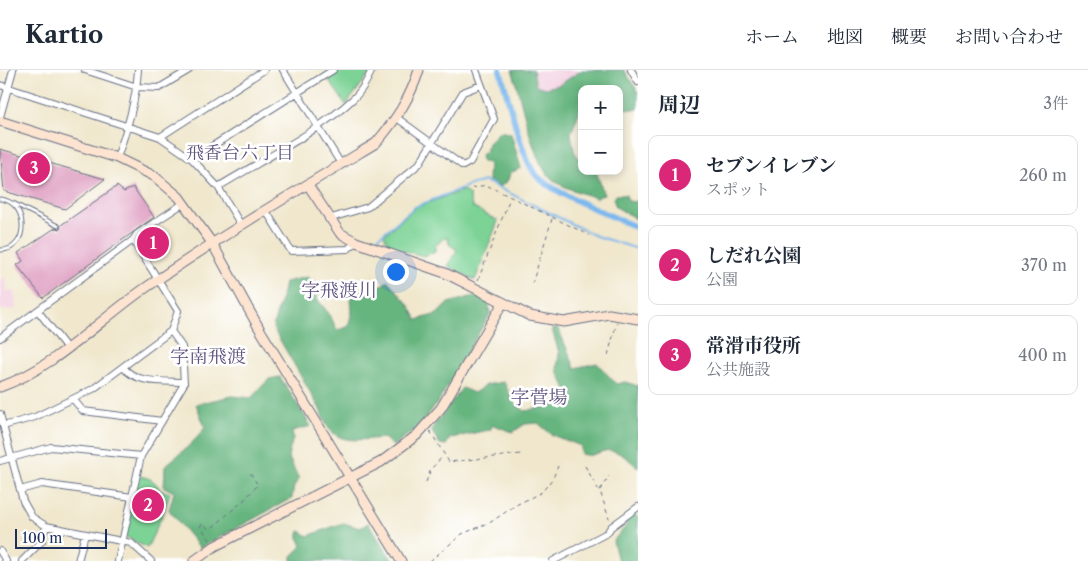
<!DOCTYPE html>
<html lang="ja">
<head>
<meta charset="utf-8">
<style>
  :root { --surface:#fff; --page:#f6f6f7; --text:#1f2937; --muted:#747a83; --line:#e0e1e3; --accent:#db2777 }
  body { margin:0; font-family:"Libre Caslon Text","Noto Serif JP",serif; background:var(--page); color:var(--text) }
  .controls { position:absolute; right:15px; top:15px; display:grid; overflow:hidden; border-radius:10px; box-shadow:0 2px 8px #0003 }
  .controls button { width:45px; height:45px; display:grid; place-items:center; padding:0; border:0; border-bottom:1px solid var(--line); background:var(--surface); color:var(--text); font:25px sans-serif }
  .scale { position:absolute; left:15px; bottom:12px; width:92px; box-sizing:border-box; padding-left:5px; border:2px solid #1b2f5e; border-top:0; font-size:14px; line-height:18px; white-space:nowrap; color:#1b2f5e; -webkit-text-stroke:4px #fff; paint-order:stroke }
  .you { position:absolute; left:395px; top:201px; width:18px; height:18px; margin:-12px; border:4px solid #fff; border-radius:50%; background:#1a73e8; box-shadow:0 0 0 8px #1a73e833 }
  .badge { display:grid; place-items:center; width:32px; height:32px; border-radius:50%; background:var(--accent); color:#fff; font-size:16px; font-weight:700 }
  .pin { position:absolute; translate:-50% -50%; border:2px solid #fff; box-shadow:0 1px 5px #0006 }
  .list { margin:0; padding:0; list-style:none }
  h2 { display:flex; justify-content:space-between; align-items:center; height:65px; margin:0; padding:0 20px; font-size:21px }
  h2 small { font-size:16px; font-weight:400; color:var(--muted) }
  .list li { display:grid; grid-template-columns:32px 1fr auto; gap:15px; align-items:center; box-sizing:border-box; height:80px; margin:0 10px 10px; padding:0 10px; border:1px solid var(--line); border-radius:10px }
  .list b { display:block; font-size:19px; white-space:nowrap }
  .list p { margin:0; font-size:16px; white-space:nowrap; color:var(--muted) }
  .list em { font-size:16px; font-style:normal; color:var(--muted) }
  .map { position:relative; flex:none; width:638px; height:491px; overflow:hidden }
  header { display:flex; align-items:center; gap:30px; box-sizing:border-box; height:70px; padding:0 25px; background:var(--surface); border-bottom:1px solid var(--line) }
  header strong { font-size:24px }
  nav { display:flex; gap:28px; margin-inline-start:auto; font-size:18px }
  main { display:flex }
  aside { flex:1; background:var(--surface) }
  .map>svg:first-child { display:block }
  .built { fill:#f3cfdf }
  .green { fill:#7dd396; stroke:#4c817a }
  .forest { fill:#66b57f; stroke:#40726e }
  .lines { fill:none; stroke-linecap:round; stroke-linejoin:round }
  .stream { stroke:#7cb8ee; stroke-width:2 }
  .canal { stroke:#7cb8ee; stroke-width:6 }
  .building { fill:#dc94bb }
  .lane-casing { stroke:#666f84; stroke-width:5 }
  .street-casing { stroke:#666f84; stroke-width:8 }
  .secondary-casing { stroke:#666f84; stroke-width:11 }
  .path { stroke:#666f84; stroke-width:1; stroke-dasharray:4 4; stroke-linecap:butt }
  .lane { stroke:#fff; stroke-width:3 }
  .street { stroke:#fff; stroke-width:6 }
  .secondary { stroke:#fde4d1; stroke-width:9 }
  .labels { text-anchor:middle; dominant-baseline:central; stroke-width:5; stroke-linejoin:round; paint-order:stroke }
  .neighbourhood-label { font-size:18px; fill:#5f527f; stroke:#fff }
  .quarter-label { font-size:19px; fill:#5f527f; stroke:#fff }
</style>
</head>
<body>
<header>
<strong>Kartio</strong>
<nav><a>ホーム</a><a>地図</a><a>概要</a><a>お問い合わせ</a></nav>
</header>
<main>
<div class="map">
<svg width="638" height="491" viewBox="0 0 638 491">
  <rect width="100%" height="100%" fill="#fff"/>
  <filter id="ink" filterUnits="userSpaceOnUse"><feTurbulence type="fractalNoise" baseFrequency=".02" numOctaves="2"/><feDisplacementMap in="SourceGraphic" scale="10" xChannelSelector="R" yChannelSelector="G"/><feConvolveMatrix kernelMatrix="1 2 1 2 8 2 1 2 1" color-interpolation-filters="sRGB"/></filter>
  <filter id="wash" filterUnits="userSpaceOnUse"><feTurbulence type="fractalNoise" baseFrequency=".0096" numOctaves="4" result="noise"/><feDisplacementMap in="SourceGraphic" scale="20" xChannelSelector="R" yChannelSelector="G"/><feGaussianBlur stdDeviation="1.12" result="paint"/><feColorMatrix in="noise" values="0 0 0 0 0 0 0 0 0 0 0 0 0 0 0 0 0 1.4 0 .05"/><feComposite in="paint" operator="in"/></filter>
  <g filter="url(#wash)">
    <rect width="100%" height="100%" fill="#f0e7cc"/>
    <path class="built" d="M533,0H582L559,15L545,18L536,15Z
      M5,208L7,221H14L16,239L0,240V209Z"/>
    <path class="green" d="M333,0H372L346,35L326,6Z
      M464,120L469,125L472,137L498,151L475,210L448,196L457,180L449,174L448,168H444L435,176V181L424,186L390,177L384,165L416,137Z
      M137,406C147,407 155,409 160,420L170,423L162,446L147,478L123,465Z"/>
    <path class="forest" d="M512,0H533L536,15L545,18L559,15L582,0H624L638,22V39H627L619,33V19H582V35L571,63L574,81L582,93V101H596L604,124L597,128C582,123 562,118 551,108C532,92 521,25 512,0Z
      M500,61L511,64L521,98L510,103L508,110L500,117L488,110L489,93L482,92L481,85L486,81L488,73Z
      M616,125H626L628,131L635,132L638,128V150L616,137L613,128Z
      M307,207L316,214L317,229L330,245L337,260L348,257L352,242L350,221L356,217L368,224L388,211L409,235L417,250L437,244L448,233L478,225L488,229L490,244L438,332L419,356L393,376L384,368C352,370 331,377 320,339L273,258C276,242 283,228 285,212Z
      M558,258L575,298L597,293L616,314L625,312L638,316V398C630,390 617,378 604,381C594,384 591,387 581,384V376L552,365L538,353L525,354L513,362L493,355L490,360C475,362 464,366 450,368L446,375L440,374L431,360L462,318L474,323L486,315L504,312L514,333L525,341L554,335L567,321L557,300L559,283L552,259Z
      M280,307L311,356L292,361L293,368L288,386L299,409L294,416L292,428L200,478L169,440L174,422L164,417L165,396C178,385 198,370 205,357L196,334L232,326L251,328L269,309Z
      M635,443L638,449V491H618L613,471L626,456V450Z
      M343,453L360,458L368,453L393,491H292V486L302,476L298,467L300,461L308,466Z"/>
    <g class="lines">
      <path class="stream" d="M374,171L415,137L470,115L485,111L596,166L638,179"/>
      <path class="canal" d="M500,0C508,25 521,87 536,105C550,122 615,147 638,158"/>
    </g>
    <g id="blocks">
      <path class="building" d="M0,79L105,109L65,139L4,121Z
        M117,116L124,122L133,117L154,147L43,228L17,195L23,191L18,183L55,158L60,159L61,155Z
        M162,158L168,167L150,178L143,168Z"/>
    </g>
  </g>
  <g filter="url(#ink)">
    <use href="#blocks" fill-opacity="0" stroke="#666f84" stroke-width="1"/>
    <g class="lines">
      <g class="lane-casing">
        <path id="lane" d="M0,129C29,131 30,181 0,180
          M13,133L58,156"/>
      </g>
      <g class="street-casing">
        <path id="street" d="M85,0L137,17L159,18L189,0
          M283,0L341,94
          M631,0L638,12
          M0,15L160,67L192,89L218,117L241,155
          M0,47L13,0
          M397,48L463,96L470,92L494,49L476,0
          M160,67L264,0
          M117,88C127,59 136,31 138,0
          M192,89L333,0
          M218,117C260,91 317,63 353,29C361,22 368,9 372,0
          M266,141L291,181L348,179L356,172
          M328,149L368,137L419,94L463,22L481,15
          M133,170L137,164L184,133
          M38,241L66,277
          M0,268L133,170L178,241L171,261L182,277L184,314L141,386L118,491
          M123,297C136,314 163,311 184,312
          M73,329L83,341L162,351
          M0,344L23,431L32,447L46,456L131,473L151,491
          M3,356L35,347L93,319L171,261
          M0,391L51,377L141,386
          M20,420L42,414L132,427
          M0,481L6,491
          M22,491L42,471L46,456
          M78,491L85,464
          M553,491L607,463L611,457L638,437"/>
      </g>
      <g class="secondary-casing">
        <path id="secondary" d="M0,51L117,88L154,106L179,127L212,173L259,258L401,491
          M308,115L340,163L356,172L445,203L530,246L564,252L609,244L638,249
          M0,317C53,299 98,251 144,219C219,167 298,120 376,73C395,51 410,29 419,0
          M194,491L215,476L381,392L417,365L441,338L503,233"/>
      </g>
      <path class="path" d="M472,118L486,115L589,165
        M478,210L510,128
        M532,214L552,149
        M608,285L617,252
        M430,361L449,392L521,384
        M585,396L601,424L609,449
        M426,412L431,399L443,386
        M600,420L609,406
        M210,470L200,456L203,454L208,458L213,457L244,430L258,415L250,403
        M430,491L462,464L491,452L516,435L542,422L553,408L558,396"/>
      <use href="#lane" class="lane"/>
      <use href="#street" class="street"/>
      <use href="#secondary" class="secondary"/>
    </g>
  </g>
  <g class="labels">
    <g class="neighbourhood-label">
      <text x="240" y="83">飛香台六丁目</text>
    </g>
    <g class="quarter-label">
      <text x="339" y="220">字飛渡川</text>
      <text x="208" y="286">字南飛渡</text>
      <text x="539" y="327">字菅場</text>
    </g>
  </g>
</svg>
<div class="controls">
<button>+</button>
<button>−</button>
</div>
<div class="scale">100 m</div>
<div class="you"></div>
<div class="pin badge" style="left:153px;top:173px">1</div>
<div class="pin badge" style="left:148px;top:435px">2</div>
<div class="pin badge" style="left:34px;top:98px">3</div>
</div>
<aside>
<h2>周辺<small>3件</small></h2>
<ul class="list">
<li><span class="badge">1</span><div><b>セブンイレブン</b><p>スポット</p></div><em>260 m</em></li>
<li><span class="badge">2</span><div><b>しだれ公園</b><p>公園</p></div><em>370 m</em></li>
<li><span class="badge">3</span><div><b>常滑市役所</b><p>公共施設</p></div><em>400 m</em></li>
</ul>
</aside>
</main>
</body>
</html>
